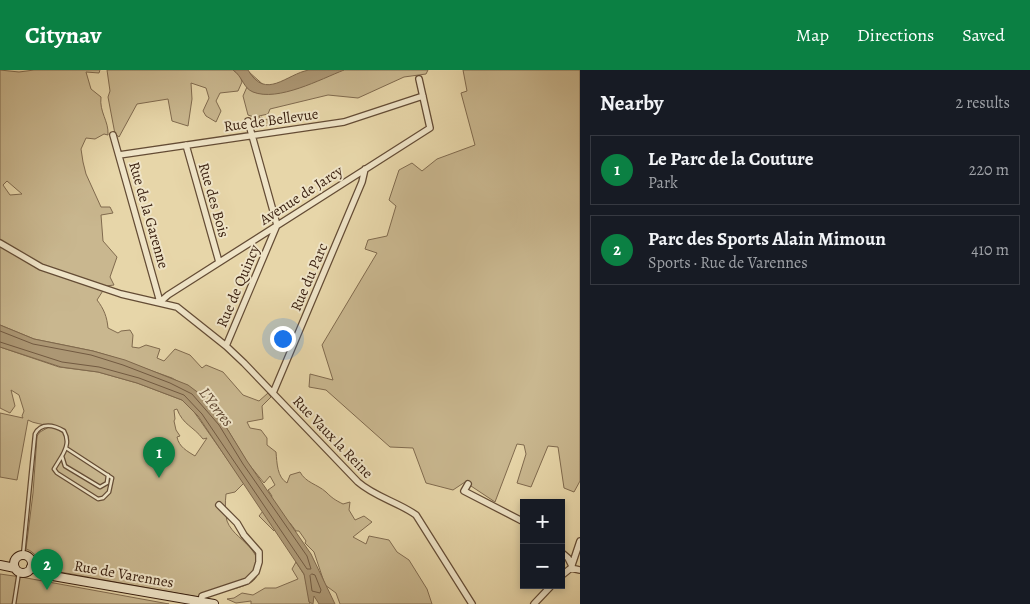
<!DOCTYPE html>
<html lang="en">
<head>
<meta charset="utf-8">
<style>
  :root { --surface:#171b24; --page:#242831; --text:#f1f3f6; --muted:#9ea1a6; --line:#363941; --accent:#0b8043 }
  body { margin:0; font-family:Alegreya,serif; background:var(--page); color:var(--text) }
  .controls { position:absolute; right:15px; bottom:15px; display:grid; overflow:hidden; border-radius:0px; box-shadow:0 2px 8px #0003 }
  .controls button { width:45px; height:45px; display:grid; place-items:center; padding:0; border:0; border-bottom:1px solid var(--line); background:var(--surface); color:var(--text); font:25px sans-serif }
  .you { position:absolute; left:282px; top:268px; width:18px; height:18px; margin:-12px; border:4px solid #fff; border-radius:50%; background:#1a73e8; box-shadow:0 0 0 8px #1a73e833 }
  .badge { display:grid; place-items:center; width:32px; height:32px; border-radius:50%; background:var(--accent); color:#fff; font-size:16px; font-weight:700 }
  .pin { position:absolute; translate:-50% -41px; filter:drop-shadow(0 1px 2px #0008) }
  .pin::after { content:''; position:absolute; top:26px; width:18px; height:15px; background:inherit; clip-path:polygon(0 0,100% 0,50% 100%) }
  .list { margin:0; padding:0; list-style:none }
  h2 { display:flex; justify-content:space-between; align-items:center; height:65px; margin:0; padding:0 20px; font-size:21px }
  h2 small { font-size:16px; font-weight:400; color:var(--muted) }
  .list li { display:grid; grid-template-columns:32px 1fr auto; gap:15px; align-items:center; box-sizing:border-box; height:70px; margin:0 10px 10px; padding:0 10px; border:1px solid var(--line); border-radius:0px }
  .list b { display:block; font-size:19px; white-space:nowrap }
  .list p { margin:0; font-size:16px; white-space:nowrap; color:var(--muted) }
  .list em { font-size:16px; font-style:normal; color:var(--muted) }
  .map { position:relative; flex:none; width:580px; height:534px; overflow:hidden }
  header { display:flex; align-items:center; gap:30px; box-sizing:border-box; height:70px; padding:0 25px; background:var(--accent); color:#fff }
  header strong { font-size:24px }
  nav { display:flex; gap:28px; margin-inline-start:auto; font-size:18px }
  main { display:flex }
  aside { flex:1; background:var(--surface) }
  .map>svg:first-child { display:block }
  .green { fill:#c9b78f; stroke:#806a4e; fill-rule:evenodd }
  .water { fill:#ac9774; stroke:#7e674b }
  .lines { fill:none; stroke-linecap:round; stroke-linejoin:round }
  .shore { stroke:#725a41; stroke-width:1 }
  .lane-casing { stroke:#644c35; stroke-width:5 }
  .street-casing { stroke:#644c35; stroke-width:8 }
  .secondary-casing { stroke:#381e0e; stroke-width:10 }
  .lane { stroke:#efe4c7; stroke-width:2.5 }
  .street { stroke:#efe4c7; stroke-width:5.5 }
  .secondary { stroke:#efe4c7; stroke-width:8 }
  .labels { text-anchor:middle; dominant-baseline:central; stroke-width:4; stroke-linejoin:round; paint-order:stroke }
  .street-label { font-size:15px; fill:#381e0e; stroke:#efe4c7 }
  .water-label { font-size:16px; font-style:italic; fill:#614832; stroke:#efe4c7 }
</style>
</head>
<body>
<header>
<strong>Citynav</strong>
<nav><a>Map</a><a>Directions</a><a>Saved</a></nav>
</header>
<main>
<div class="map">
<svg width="580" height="534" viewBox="0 0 580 534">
  <rect width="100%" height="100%" fill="#e7d6a9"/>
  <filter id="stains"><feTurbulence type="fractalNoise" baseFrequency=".004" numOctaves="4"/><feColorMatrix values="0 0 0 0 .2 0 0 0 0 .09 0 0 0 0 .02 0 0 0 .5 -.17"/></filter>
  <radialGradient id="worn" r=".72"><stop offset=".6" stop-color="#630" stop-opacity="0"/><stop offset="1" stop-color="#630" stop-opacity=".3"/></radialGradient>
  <path class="green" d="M0,0L19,2L34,0H100L99,3L86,2L91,19L101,27C99,42 109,51 108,65L104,64L95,69L86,68L81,79L83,92L86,104L101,137H110L113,143L101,145L103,171L117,187L110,207L114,215L106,216L97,230C104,239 107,247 108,258L118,263L121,261L130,260L133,265L132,277L139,278L146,275L160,279L157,288L164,291L175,279L190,285L202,298L206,295L223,302L243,325L259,331L268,323L271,327L262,336L263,349L247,352L250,358L261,360L267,368V375L276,382C277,393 277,407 287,413L290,405L300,402C306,413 317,414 326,422C332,428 335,430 343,434L350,432L349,440L355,450L364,446L372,452L353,467L366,474L369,466L389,470L397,482L409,490L427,519L432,534H340L336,523L325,515L314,482L305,473L306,471L299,461H296L290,453L277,454L274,461L259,446L267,436L272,426L268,420L275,415L270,406L264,413L247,392L223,352L200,324L172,308L113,287L93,281L34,269L0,255ZM7,111L22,124L10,125L3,115Z
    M107,0H233L240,5L242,12L238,21L220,23L216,31L221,41L216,52L206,46L203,41L209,28L206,18L191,13L192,29L188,56L172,51L168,29L137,34L119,67L115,64L108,27L110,21Z
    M315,0H428L426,4L404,7L358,28L328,25L270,39L268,44L259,46L260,48L262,47L263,50L268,49L269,55L256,58L254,47L248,45L243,26L250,10L249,2L268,19Z
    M463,0H580V411L574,422L564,418L558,377L548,376L531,417L517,413L526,384L524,375L517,374L495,432L465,412L453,420L426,413L413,378L390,377L326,320L309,317L310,304L333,310L322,275L377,183L365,179L368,170L387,166L396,136L389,130L399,100L412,93L422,101L437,89L475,75L461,23L467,21Z
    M0,277L59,297L98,302L137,313L182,330L192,339L244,413L235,422L226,424C225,433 225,442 227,451C232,464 245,470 252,480C260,490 262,507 250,513C234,521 214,522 198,527L49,500C39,494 37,482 26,479L33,423L37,366L40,362L49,357C42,353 34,354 28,350L17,410L0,407V343L23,348L22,346L24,341L19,325L11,320L15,336L10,343L0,338ZM177,339C183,355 193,356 203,369L207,368L195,386C187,381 179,377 177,367L180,366L176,360L174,351L175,349L174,340Z
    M296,492L305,506L310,534H251V531L236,533L227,529L234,528L242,523L253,525L265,518H276L298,509L292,499Z
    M0,504L21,507L169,534H0Z"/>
  <path class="water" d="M233,0H248C266,31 286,4 309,0C319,0 333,0 344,0C321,9 278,32 253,22C243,18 243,7 233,0Z
    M0,255L34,269L93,281L125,290L188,315L200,324L223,352L247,391L311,484L335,534H319L314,526L313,534L309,532L304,504L198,346L182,330L137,313L98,302L61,297L0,277Z"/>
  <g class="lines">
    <path class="shore" d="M0,261L33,274L91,285L123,295L170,313L192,324L219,355L243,394L307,486L311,499H307L202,344L184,325L139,308L99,297L62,292L0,272
      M312,504L315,505L321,520L320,523L312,521L310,506Z"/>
    <g class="lane-casing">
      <path id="lane" d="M62,386L54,399L57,403L98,429L103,428L109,422L112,408L66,378
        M23,485L35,364C41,352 54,355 64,361C69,370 67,377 62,386L65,396L100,417L107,413L108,405
        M14,534L19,502"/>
    </g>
    <g class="street-casing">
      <path id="street" d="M113,65L160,232
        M186,75L219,192
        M119,85L344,52L423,26
        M0,173L41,197L121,224L177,237L226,276L244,293L358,412C375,427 398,432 416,445L472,534
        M160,232L168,225L430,58L419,9
        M226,276L277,155L248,51
        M273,323L362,112L365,99
        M468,414L464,421L524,452
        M561,482L568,488L572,496
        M572,495L580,471
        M561,506L571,498L580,500
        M201,532L202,526L247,511L256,502L259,492V482L244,465L237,453L219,435
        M534,534L552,515"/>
    </g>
    <g class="secondary-casing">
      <path id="secondary" d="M14 494a9 9 0 1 1 18 0a9 9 0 1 1-18 0Z
        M0,495L15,498
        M31,497L47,505L214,534"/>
    </g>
    <use href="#lane" class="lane"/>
    <use href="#street" class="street"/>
    <use href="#secondary" class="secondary"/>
  </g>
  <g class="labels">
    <g class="street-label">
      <text transform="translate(271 50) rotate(-8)">Rue de Bellevue</text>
      <text transform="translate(301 125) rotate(-33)">Avenue de Jarcy</text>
      <text transform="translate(214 130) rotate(74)">Rue des Bois</text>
      <text transform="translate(149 145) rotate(74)">Rue de la Garenne</text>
      <text transform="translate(309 207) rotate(-67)">Rue du Parc</text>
      <text transform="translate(238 216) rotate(-67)">Rue de Quincy</text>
      <text transform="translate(333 367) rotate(46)">Rue Vaux la Reine</text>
      <text transform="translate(124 504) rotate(10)">Rue de Varennes</text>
    </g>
    <g class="water-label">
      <text transform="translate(216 337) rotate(52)">L'Yerres</text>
    </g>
  </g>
  <rect width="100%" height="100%" filter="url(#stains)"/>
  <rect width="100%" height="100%" fill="url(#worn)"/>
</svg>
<div class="controls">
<button>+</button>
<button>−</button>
</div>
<div class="you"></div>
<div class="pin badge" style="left:159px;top:408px">1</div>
<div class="pin badge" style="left:47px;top:520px">2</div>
</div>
<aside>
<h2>Nearby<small>2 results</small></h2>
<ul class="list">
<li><span class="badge">1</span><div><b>Le Parc de la Couture</b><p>Park</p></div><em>220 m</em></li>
<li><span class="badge">2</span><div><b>Parc des Sports Alain Mimoun</b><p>Sports · Rue de Varennes</p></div><em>410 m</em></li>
</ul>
</aside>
</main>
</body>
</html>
